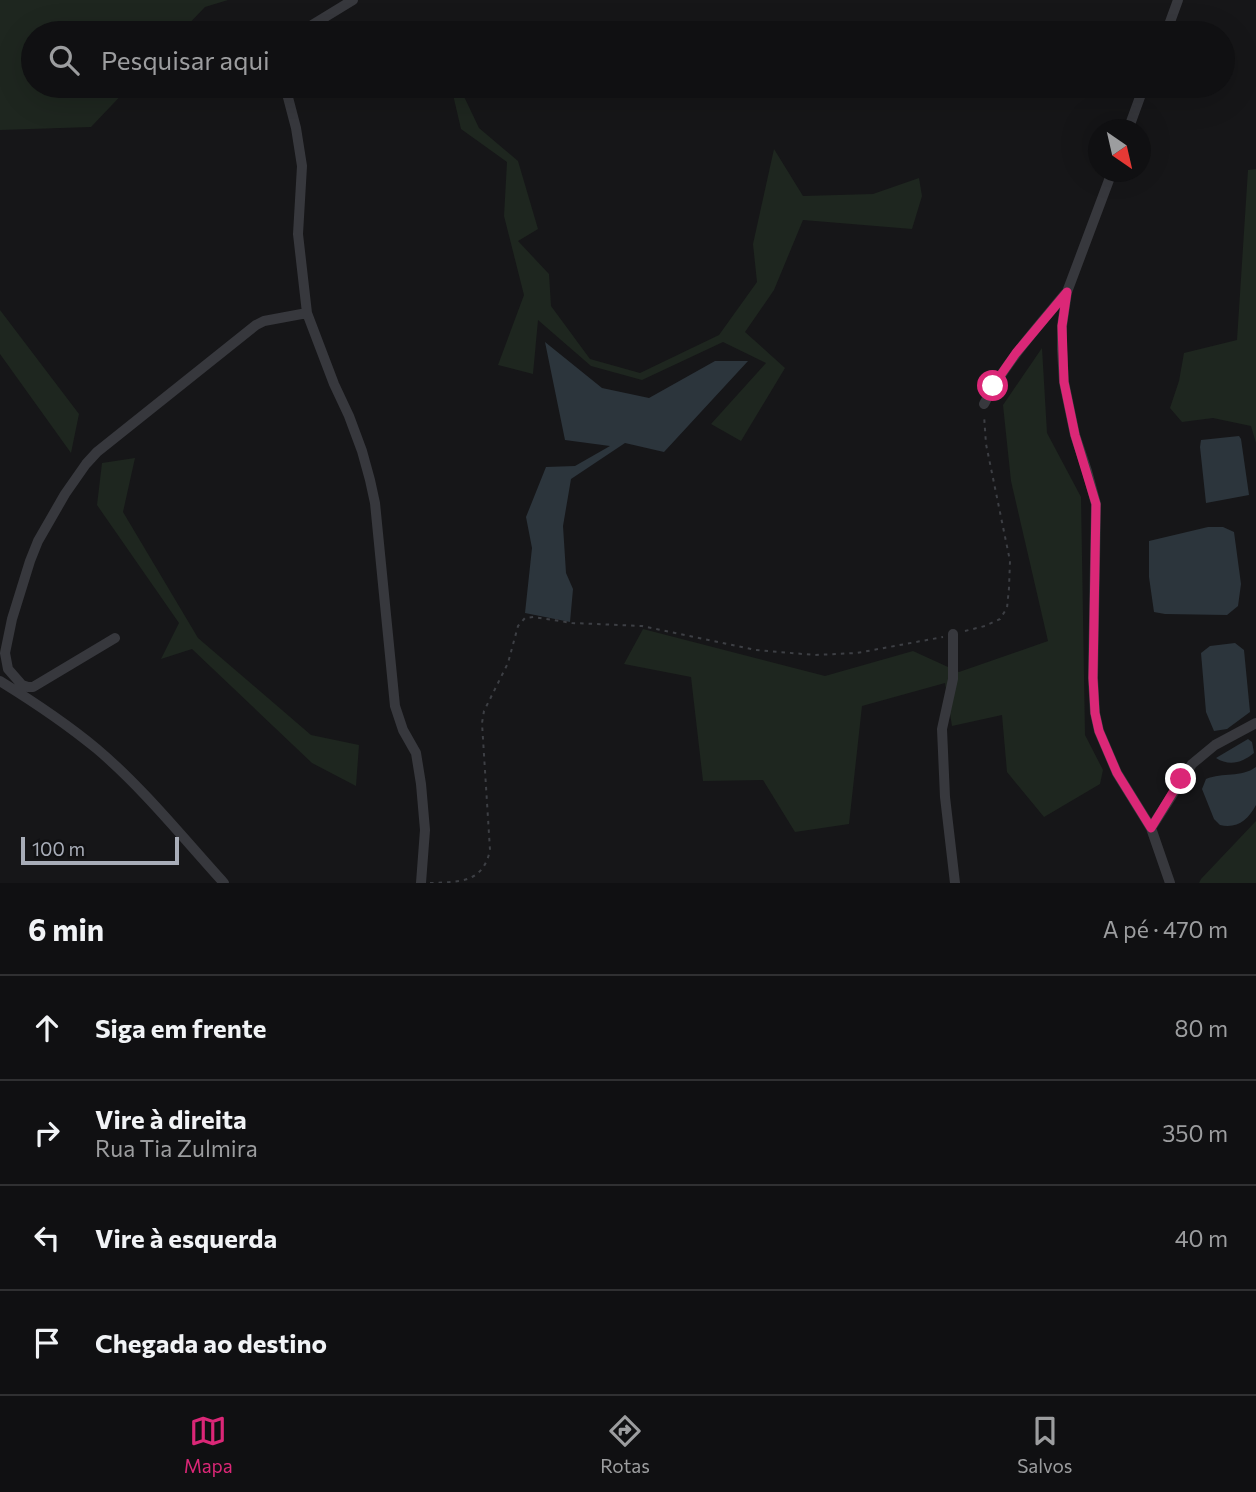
<!DOCTYPE html>
<html lang="pt">
<head>
<meta charset="utf-8">
<style>
  :root { --surface:#101012; --page:#1e1e20; --text:#f1f3f6; --muted:#9c9d9f; --line:#303032; --accent:#db2777 }
  body { margin:0; font-family:Commissioner,sans-serif; background:var(--page); color:var(--text) }
  .compass { position:absolute; left:1088px; top:119px; width:63px; height:63px; border-radius:50%; background:var(--surface); box-shadow:0 7px 28px #0002; rotate:146deg }
  .scale { position:absolute; left:21px; bottom:18px; width:158px; box-sizing:border-box; padding-left:7px; border:4px solid #a8adb8; border-top:0; font-size:19px; line-height:24px; white-space:nowrap; color:#a8adb8; -webkit-text-stroke:5px #111113; paint-order:stroke }
  .stop { position:absolute; width:21px; height:21px; margin:-16px; border:5px solid #db2777; border-radius:50%; background:#fff }
  .stop.end { background:#db2777; border-color:#fff; box-shadow:0 2px 7px #0008 }
  .list { margin:0; padding:0; list-style:none }
  h2 { display:flex; justify-content:space-between; align-items:center; height:91px; margin:0; padding:0 28px; font-size:30px }
  h2 small { font-size:23px; font-weight:400; color:var(--muted) }
  .list li { display:grid; grid-template-columns:46px 1fr auto; gap:21px; align-items:center; box-sizing:border-box; height:105px; padding:0 28px; border-top:2px solid var(--line) }
  .list b { display:block; font-size:26px; white-space:nowrap }
  .list p { margin:0; font-size:23px; white-space:nowrap; color:var(--muted) }
  .list em { font-size:23px; font-style:normal; color:var(--muted) }
  .icon { flex:none; width:38px; height:38px; fill:none; stroke:currentColor; stroke-width:2; stroke-linecap:round; stroke-linejoin:round }
  .map { position:relative; flex:none; width:1256px; height:883px; overflow:hidden }
  .search { position:absolute; background:var(--surface); box-shadow:0 7px 28px #0002; left:21px; right:21px; top:21px; height:77px; display:flex; align-items:center; gap:18px; box-sizing:border-box; padding:0 24px; border-radius:38px; color:var(--muted); font-size:26px }
  .sheet { height:511px; background:var(--surface) }
  nav { display:flex; justify-content:space-around; align-items:center; box-sizing:border-box; height:98px; border-top:2px solid var(--line); background:var(--surface); font-size:19px; color:var(--muted) }
  nav a { display:grid; justify-items:center; gap:4px }
  nav .on { color:var(--accent) }
  .map>svg:first-child { display:block }
  .green { fill:#1e261f }
  .water { fill:#2c353c }
  .lines { fill:none; stroke-linecap:round; stroke-linejoin:round }
  .path { stroke:#3d3f44; stroke-width:2; stroke-dasharray:3.5 5; stroke-linecap:butt }
  .minor { stroke:#37383d; stroke-width:10 }
  .route { stroke:#db2777; stroke-width:9 }
</style>
</head>
<body>
<div class="map">
<svg width="1256" height="883" viewBox="0 0 1256 883">
  <rect width="100%" height="100%" fill="#161618"/>
  <path class="green" d="M0,0H228L205,7L180,33H33V86H130L91,127L0,130Z
    M451,86H459L479,128L518,161L538,229L518,241L549,274L551,306L590,359L640,373L719,335L757,282L753,244L774,149L803,196L873,194L919,178L922,196L912,229L803,220L774,290L745,332L785,368L741,441L711,424L766,363L723,342L642,380L591,366L538,320L533,374L498,365L524,295L504,216L507,162L461,129Z
    M1256,169V443L1251,426L1213,418L1182,422L1170,408L1179,381L1184,353L1237,340L1248,170Z
    M0,310L79,414L71,453L0,354Z
    M1042,348L1047,433L1081,497L1085,735L1103,770L1100,784L1044,817L1007,772L1002,715L952,726L945,683L862,706L849,824L795,832L763,780L703,781L691,677L624,664L643,629L825,676L913,651L959,672L1048,641L1011,481L1003,405Z
    M135,458L123,512L198,638L311,735L359,745L356,786L312,763L192,649L161,659L179,623L97,505L102,463Z
    M1256,821V883H1199L1201,879Z"/>
  <path class="water" d="M545,342L602,388L649,398L715,361H748L664,452L625,443L571,479L563,526L566,573L573,589L570,622L525,613L532,548L526,517L546,467L575,466L610,446L565,440Z
    M1239,436L1241,439L1249,495L1206,503L1200,447L1201,440Z
    M1208,527H1223L1234,532L1241,584L1238,606L1227,615L1165,614L1154,612L1149,577V541Z
    M1235,643L1244,650L1250,712L1227,729L1214,731L1206,712L1201,653L1210,646Z
    M1248,739L1252,742L1254,753C1243,762 1230,767 1216,758Z
    M1256,767V805C1248,820 1237,829 1220,825L1214,819L1202,789L1206,779C1223,772 1241,778 1256,767Z"/>
  <g class="lines">
    <path class="path" d="M965,631L985,626L1000,619L1007,608L1009,588L1010,561L986,444L984,415
      M430,883C460,882 483,883 490,850L482,723L484,711L508,663L518,626L525,618L534,617L572,623L642,626L756,650L815,655L857,653L943,637"/>
    <path class="minor" d="M299,33L353,0
      M1166,33L1178,0
      M285,86L296,128L302,166L298,234L307,313L334,384L349,416L362,451L370,480L375,503L395,706L403,730L416,753L421,784L425,830L421,883
      M1128,130L1144,86
      M1112,172L1067,292L1062,326V349L1064,382L1075,435L1087,471L1096,504L1093,678L1095,713L1099,731L1117,773L1151,828L1170,883
      M984,404C1005,363 1036,329 1065,294
      M953,634V679L942,729L945,797L955,883
      M115,638L33,687H28L22,685L8,669L5,653L12,619L30,561L38,541L65,494L86,464L97,452L256,325L264,321L307,313
      M0,681C34,702 67,724 97,749C143,788 184,839 224,883
      M1151,828L1192,764L1215,745L1256,723"/>
  </g>
  <g class="lines">
    <path class="route" d="M993,386L1016,353L1067,292L1062,326L1064,382L1075,435L1096,504L1093,678L1095,713L1099,731L1117,773L1151,828L1181,779"/>
  </g>
</svg>
<svg class="compass" viewBox="-18 -18 36 36"><path d="M0-13l5 13h-10z" fill="#e53935"/><path d="M0 13l5-13h-10z" fill="#9c9d9f"/></svg>
<div class="scale">100 m</div>
<div class="stop" style="left:993px;top:386px"></div>
<div class="stop end" style="left:1181px;top:779px"></div>
<div class="search"><svg class="icon" aria-label="search" viewBox="0 0 24 24"><circle cx="10" cy="10" r="6"/><path d="M15 15l6 6"/></svg>Pesquisar aqui</div>
</div>
<section class="sheet">
<h2>6 min<small>A pé · 470 m</small></h2>
<ul class="list">
<li><svg class="icon" aria-label="ahead" viewBox="0 0 24 24"><path d="M12 20V5M6 11l6-6 6 6"/></svg><div><b>Siga em frente</b></div><em>80 m</em></li>
<li><svg class="icon" aria-label="right" viewBox="0 0 24 24"><path d="M7 20v-9h11M14 6l5 5-5 5"/></svg><div><b>Vire à direita</b><p>Rua Tia Zulmira</p></div><em>350 m</em></li>
<li><svg class="icon" aria-label="left" viewBox="0 0 24 24"><path d="M17 20v-9H6M10 6l-5 5 5 5"/></svg><div><b>Vire à esquerda</b></div><em>40 m</em></li>
<li><svg class="icon" aria-label="arrive" viewBox="0 0 24 24"><path d="M6 21V4h12l-3 4 3 4H6"/></svg><div><b>Chegada ao destino</b></div></li>
</ul>
</section>
<nav>
<a class="on"><svg class="icon" aria-label="map" viewBox="0 0 24 24"><path d="M3 6l6-2 6 2 6-2v14l-6 2-6-2-6 2zM9 4v14M15 6v14"/></svg>Mapa</a>
<a><svg class="icon" aria-label="directions" viewBox="0 0 24 24"><path d="M12 3l9 9-9 9-9-9zM9 14v-3h6M13 9l2 2-2 2"/></svg>Rotas</a>
<a><svg class="icon" aria-label="saved" viewBox="0 0 24 24"><path d="M7 4h10v16l-5-4-5 4z"/></svg>Salvos</a>
</nav>
</body>
</html>
